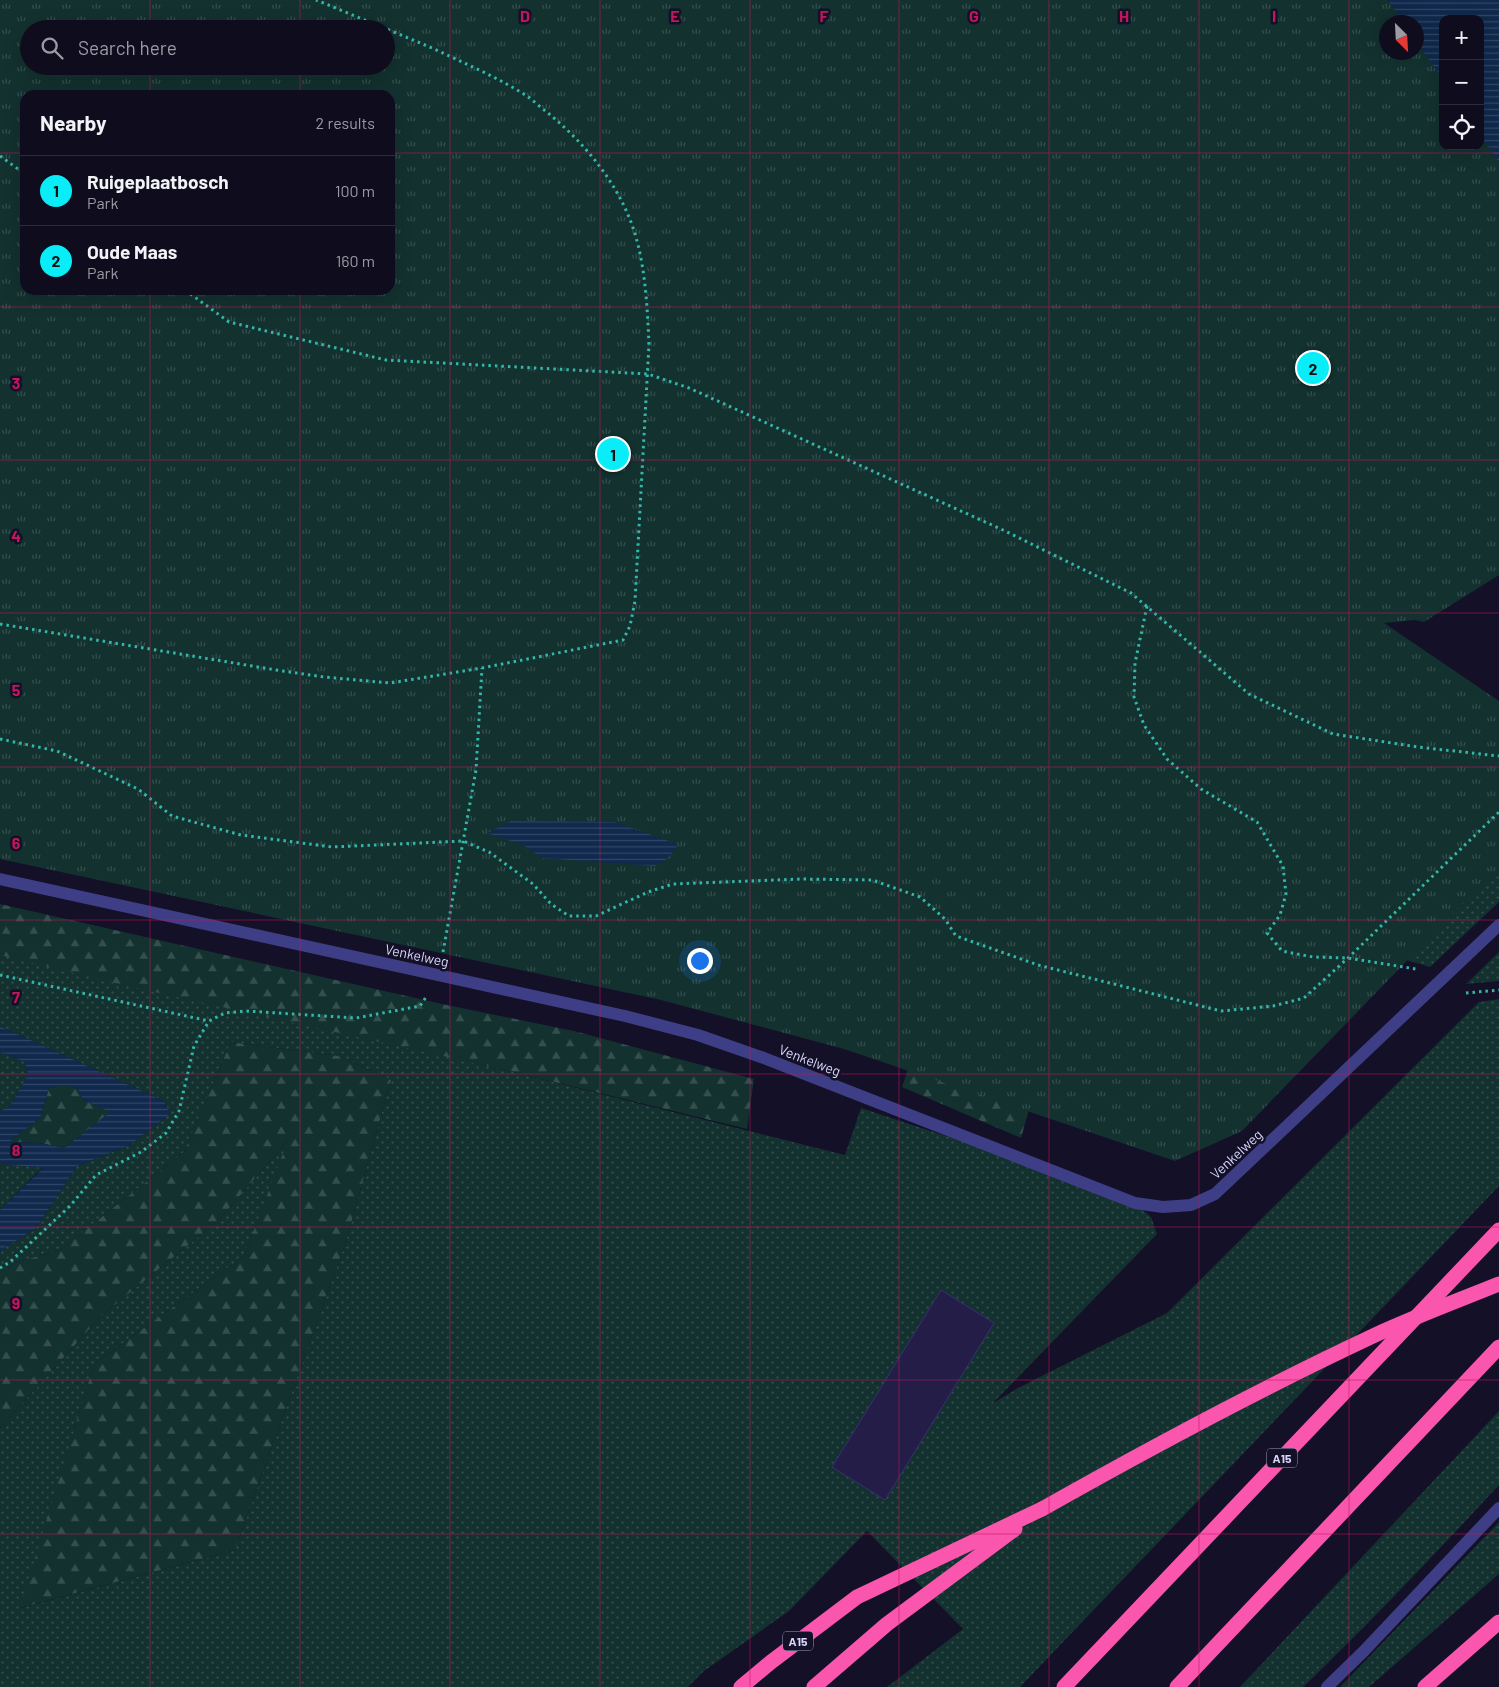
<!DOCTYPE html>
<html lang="en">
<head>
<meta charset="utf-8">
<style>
  :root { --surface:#0e0c1d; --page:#1c1a2a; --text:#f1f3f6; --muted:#9b9ba4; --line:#2e2c3b; --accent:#09edf9 }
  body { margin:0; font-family:Barlow,sans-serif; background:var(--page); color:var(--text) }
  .controls { position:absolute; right:15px; top:15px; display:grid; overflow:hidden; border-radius:10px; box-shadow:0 5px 20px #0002 }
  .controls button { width:45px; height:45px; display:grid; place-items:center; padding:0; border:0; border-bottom:1px solid var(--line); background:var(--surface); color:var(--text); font:25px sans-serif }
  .compass { position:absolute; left:1379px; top:15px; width:45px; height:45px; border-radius:50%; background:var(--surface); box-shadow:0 5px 20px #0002; rotate:156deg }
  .you { position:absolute; left:699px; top:960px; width:18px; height:18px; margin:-12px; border:4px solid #fff; border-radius:50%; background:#1a73e8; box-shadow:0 0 0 8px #1a73e833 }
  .badge { display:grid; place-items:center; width:32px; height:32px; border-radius:50%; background:var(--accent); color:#111; font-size:16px; font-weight:700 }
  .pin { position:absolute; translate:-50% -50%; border:2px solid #fff; box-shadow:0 1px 5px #0006 }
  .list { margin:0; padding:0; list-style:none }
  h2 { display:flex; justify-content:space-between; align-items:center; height:65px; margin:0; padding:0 20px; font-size:21px }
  h2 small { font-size:16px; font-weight:400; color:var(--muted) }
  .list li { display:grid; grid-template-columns:32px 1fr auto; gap:15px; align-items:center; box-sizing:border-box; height:70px; padding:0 20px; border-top:1px solid var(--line) }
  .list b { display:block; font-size:19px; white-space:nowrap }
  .list p { margin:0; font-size:16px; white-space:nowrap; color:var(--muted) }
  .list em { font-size:16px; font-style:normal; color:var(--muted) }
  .icon { flex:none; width:28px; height:28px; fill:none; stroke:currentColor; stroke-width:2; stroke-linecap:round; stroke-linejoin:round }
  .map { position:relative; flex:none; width:1499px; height:1687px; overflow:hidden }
  .search { position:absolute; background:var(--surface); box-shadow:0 5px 20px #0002; left:20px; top:20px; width:375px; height:55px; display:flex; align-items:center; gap:12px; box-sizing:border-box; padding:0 18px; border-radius:28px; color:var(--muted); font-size:19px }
  .panel { position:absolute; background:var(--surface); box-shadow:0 5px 20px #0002; left:20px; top:90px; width:375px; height:205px; border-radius:15px }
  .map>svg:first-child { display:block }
  .grass { fill:url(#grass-dots) }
  .forest { fill:url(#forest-firs) }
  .park { fill:url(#park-tufts); fill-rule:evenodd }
  .water { fill:url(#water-rules); fill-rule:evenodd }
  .building { fill:#231d48; stroke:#392f73 }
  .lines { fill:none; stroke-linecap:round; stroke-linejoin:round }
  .path { stroke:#33b7a8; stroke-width:3; stroke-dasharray:2.5 4; stroke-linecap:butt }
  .service { stroke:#3d3e85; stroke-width:12 }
  .minor { stroke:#3d3e85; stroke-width:12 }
  .motorway { stroke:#fb56ad; stroke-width:15 }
  .motorway-bridge { stroke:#fb56ad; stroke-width:15 }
  .grid { fill:none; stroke:#c2185b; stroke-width:1; stroke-opacity:0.55 }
  .labels { text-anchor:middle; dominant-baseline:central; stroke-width:5; stroke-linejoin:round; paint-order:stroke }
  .shield { fill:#131027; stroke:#9e9cbe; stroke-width:1 }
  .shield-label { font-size:12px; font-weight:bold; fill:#dad8fe }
  .street-label { font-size:14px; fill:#dad8fe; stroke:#131027 }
  .grid-label { font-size:16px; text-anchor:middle; font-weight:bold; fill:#c2185b; stroke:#131027; stroke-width:5; stroke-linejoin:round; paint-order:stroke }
</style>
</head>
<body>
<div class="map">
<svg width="1499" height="1687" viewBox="0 0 1499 1687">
  <defs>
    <pattern id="grass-dots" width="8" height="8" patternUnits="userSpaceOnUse" patternTransform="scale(1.25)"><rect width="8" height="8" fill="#13312f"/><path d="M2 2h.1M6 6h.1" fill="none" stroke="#354e4e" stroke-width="1.8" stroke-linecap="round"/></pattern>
    <pattern id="forest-firs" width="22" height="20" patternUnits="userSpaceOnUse" patternTransform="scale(1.25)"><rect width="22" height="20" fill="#13312f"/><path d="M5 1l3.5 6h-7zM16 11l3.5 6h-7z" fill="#354e4e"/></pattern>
    <pattern id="park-tufts" width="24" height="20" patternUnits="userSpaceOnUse" patternTransform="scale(1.25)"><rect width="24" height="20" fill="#13312f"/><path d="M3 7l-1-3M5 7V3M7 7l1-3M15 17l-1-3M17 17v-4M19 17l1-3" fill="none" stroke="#354e4e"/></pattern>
    <pattern id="water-rules" width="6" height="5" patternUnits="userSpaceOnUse" patternTransform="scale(1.25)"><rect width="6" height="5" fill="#10294c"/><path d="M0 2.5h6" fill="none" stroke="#324767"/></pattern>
  </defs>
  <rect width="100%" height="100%" fill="#131027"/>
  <path class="grass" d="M1499,820V902L1430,967L1393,956Z
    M0,952L497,1068L845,1155L861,1108L1088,1183L1139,1207L1151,1217L1157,1234L993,1403L1018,1388L1167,1313L1479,1002L1499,999V1186L1020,1687H887L963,1629L867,1531L789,1611L704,1671L688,1687H0V1428L101,1316L219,1220L289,1139L244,1256L94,1364L21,1608L235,1550L346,1241L391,1080L339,1056L231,1042L184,1152L60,1250L0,1267V1251L36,1228L77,1166L130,1145L170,1114L164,1101L0,1026Z
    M1499,952V981L1466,984Z
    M0,1052L25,1062L28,1075L10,1106L0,1111Z
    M0,1164L43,1167L0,1210Z
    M1499,1411V1485C1435,1554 1371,1622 1303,1687H1240Z
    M1499,1522V1574L1369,1687H1340Z"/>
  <path class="forest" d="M0,904L442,1004L574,1031L754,1079L747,1129L497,1068L128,986L0,955Z
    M231,1042L339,1056L391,1080L346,1241L235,1550L20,1608L94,1364L244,1256L288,1140L219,1220L101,1316L0,1428V1267L60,1250L184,1152Z
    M911,1060L1041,1067L1021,1138L902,1087Z
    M65,1084L78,1089L83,1100L111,1112L64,1148L40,1143L9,1142L40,1118L49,1088Z"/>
  <path class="park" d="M0,0H1388L1404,22H1386V52H1416L1417,41L1443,79V146H1480V134L1499,161V575L1424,622L1414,620L1384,623L1499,701V871L1463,903L1242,1131L1175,1161L844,1049L661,1000L0,859ZM29,29H386V66H29ZM25,95H390V290H25Z"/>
  <path class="water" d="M1388,0H1499V162L1480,134V19H1443V80L1417,42L1416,22H1403Z
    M511,821L615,822L677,844V847L668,858L655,866L542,858L523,845L487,833Z
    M0,1026L164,1101L170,1114L130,1145L77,1166L36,1228L0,1251V1210L43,1168L0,1164V1111L10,1106L28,1075L25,1062L0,1052ZM65,1085L78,1089L83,1100L110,1112L64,1148L40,1143L9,1142L40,1118L49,1088Z"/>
  <path class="building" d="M941,1290L994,1323L885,1500L832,1467Z"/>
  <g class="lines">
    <path class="path" d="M0,156L25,174
      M185,290L229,322L386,360L648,374L689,388L1003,530L1131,593L1249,694L1333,734L1418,747L1499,756
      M1147,606L1135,663L1134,697L1144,725L1167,759L1201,789L1257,822L1283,866L1286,894L1280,915L1267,933L1282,951L1313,957L1348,958L1416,969
      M0,624L276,670L324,677L390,683L482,668L623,640L630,626L635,601L649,344C647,302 645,256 629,217C612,176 582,141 548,113C541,108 534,101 527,96C497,77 464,63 432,48C394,32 355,16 316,0
      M0,739L57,751L138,789L172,816L241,835L332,847L463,841L489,852L533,884L551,904L569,916H596L648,892L673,884L801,879L872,880L920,897L945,919L956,936L1038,965L1221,1011L1273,1006L1304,998L1348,958L1499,812
      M443,952L476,770L482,668
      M0,975L209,1021
      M1466,993L1499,990
      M0,1268L10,1262L70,1206L96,1175L141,1152L166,1133L179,1111L194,1046L209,1021L225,1013L246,1011L356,1018L420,1006L426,997"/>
    <path class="service" d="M1327,1687L1364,1651L1499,1508"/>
    <path class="minor" d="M0,879L625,1016L698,1035L764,1058L1135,1203L1163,1207L1191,1205L1215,1194L1499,925"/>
    <path class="motorway" d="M741,1687L771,1662L857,1597L1042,1509
      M814,1687L887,1624L1015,1529
      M1064,1687L1499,1230
      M1177,1687L1499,1347
      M1425,1687L1499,1622"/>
    <path class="motorway-bridge" d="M1042,1509C1150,1448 1260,1389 1373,1336C1414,1317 1457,1301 1499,1284"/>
  </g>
  <path class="grid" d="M150,0V29M300,0V29M450,0V1687M600,0V1687M750,0V1687M899,0V1687M1049,0V1687M1199,0V1687M1349,0V1687M150,66V95M300,66V95M0,153H25M390,153H1499M150,290V1687M300,290V1687M0,307H1499M0,460H1499M0,613H1499M0,767H1499M0,920H1499M0,1074H1499M0,1227H1499M0,1380H1499M0,1534H1499"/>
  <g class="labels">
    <g class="shield">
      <rect x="1267" y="1448.5" width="30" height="19" rx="4"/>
      <rect x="783" y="1631.5" width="30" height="19" rx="4"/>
    </g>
    <g class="shield-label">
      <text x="1282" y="1458">A15</text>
      <text x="798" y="1641">A15</text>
    </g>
    <g class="street-label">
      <text transform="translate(417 955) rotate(12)">Venkelweg</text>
      <text transform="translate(810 1060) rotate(21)">Venkelweg</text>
      <text transform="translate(1236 1154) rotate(-43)">Venkelweg</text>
    </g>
  </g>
  <g class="grid-label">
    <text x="525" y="22">D</text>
    <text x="675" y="22">E</text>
    <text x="824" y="22">F</text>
    <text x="974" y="22">G</text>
    <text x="1124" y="22">H</text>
    <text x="1274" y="22">I</text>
    <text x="16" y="389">3</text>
    <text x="16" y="542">4</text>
    <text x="16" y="696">5</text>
    <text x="16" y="849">6</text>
    <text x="16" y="1003">7</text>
    <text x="16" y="1156">8</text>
    <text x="16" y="1309">9</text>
  </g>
</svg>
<div class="controls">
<button>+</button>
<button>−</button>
<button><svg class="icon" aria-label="locate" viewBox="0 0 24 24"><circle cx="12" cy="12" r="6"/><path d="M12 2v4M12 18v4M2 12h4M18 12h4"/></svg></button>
</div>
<svg class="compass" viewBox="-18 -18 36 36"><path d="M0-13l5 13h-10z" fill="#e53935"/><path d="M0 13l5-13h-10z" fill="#9b9ba4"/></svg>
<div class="you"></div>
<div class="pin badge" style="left:613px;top:454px">1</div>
<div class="pin badge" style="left:1313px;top:368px">2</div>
<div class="search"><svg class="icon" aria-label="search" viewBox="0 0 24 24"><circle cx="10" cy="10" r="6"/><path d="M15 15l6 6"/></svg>Search here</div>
<section class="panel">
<h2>Nearby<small>2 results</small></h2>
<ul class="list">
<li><span class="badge">1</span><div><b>Ruigeplaatbosch</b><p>Park</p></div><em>100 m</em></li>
<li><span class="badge">2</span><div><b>Oude Maas</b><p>Park</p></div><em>160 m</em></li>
</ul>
</section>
</div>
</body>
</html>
